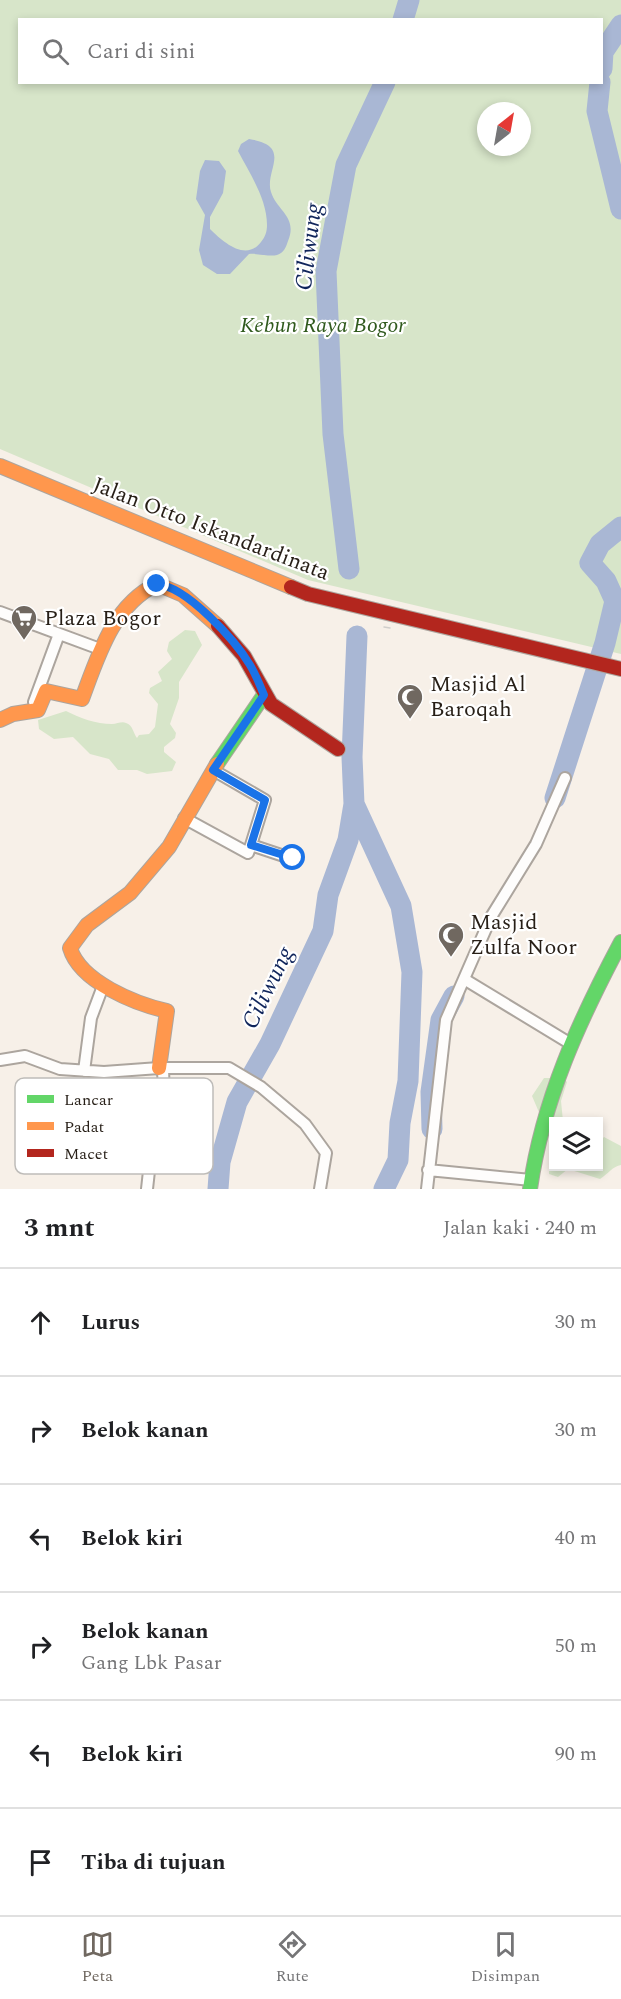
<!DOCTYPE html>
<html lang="id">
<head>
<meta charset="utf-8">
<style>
  :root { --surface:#fff; --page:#f2f2f2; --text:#202124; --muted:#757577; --line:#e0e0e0; --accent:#706860 }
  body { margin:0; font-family:Spectral,serif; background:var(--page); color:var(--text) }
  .controls { position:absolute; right:18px; bottom:18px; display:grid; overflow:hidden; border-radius:0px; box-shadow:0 3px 9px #0003 }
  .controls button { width:54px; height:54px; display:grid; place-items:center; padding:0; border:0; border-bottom:2px solid var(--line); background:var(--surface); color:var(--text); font:30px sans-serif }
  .compass { position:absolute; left:477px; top:102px; width:54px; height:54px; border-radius:50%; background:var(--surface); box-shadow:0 3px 9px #0003; rotate:31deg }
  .stop { position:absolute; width:18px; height:18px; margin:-14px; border:4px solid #1a73e8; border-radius:50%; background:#fff }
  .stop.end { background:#1a73e8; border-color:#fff; box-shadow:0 2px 6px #0008 }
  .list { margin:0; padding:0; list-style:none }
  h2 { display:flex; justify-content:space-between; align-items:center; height:78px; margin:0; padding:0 24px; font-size:26px }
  h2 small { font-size:20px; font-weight:400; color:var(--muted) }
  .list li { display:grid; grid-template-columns:39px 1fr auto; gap:18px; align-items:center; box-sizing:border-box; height:108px; padding:0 24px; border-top:2px solid var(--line) }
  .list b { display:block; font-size:22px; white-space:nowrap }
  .list p { margin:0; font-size:20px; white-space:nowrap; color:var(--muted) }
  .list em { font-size:20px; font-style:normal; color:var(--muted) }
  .icon { flex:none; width:33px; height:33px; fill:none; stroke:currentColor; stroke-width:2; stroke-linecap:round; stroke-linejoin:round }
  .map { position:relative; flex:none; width:621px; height:1189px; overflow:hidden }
  .search { position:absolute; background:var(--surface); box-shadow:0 3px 9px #0003; left:18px; right:18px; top:18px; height:66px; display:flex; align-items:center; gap:15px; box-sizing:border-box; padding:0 21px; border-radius:0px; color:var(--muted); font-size:22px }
  .sheet { height:726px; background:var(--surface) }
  nav { display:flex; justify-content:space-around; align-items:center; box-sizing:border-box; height:84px; border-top:2px solid var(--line); background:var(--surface); font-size:16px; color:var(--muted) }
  nav a { display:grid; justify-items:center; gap:3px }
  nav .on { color:var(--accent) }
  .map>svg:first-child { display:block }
  .green { fill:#d7e5c9; fill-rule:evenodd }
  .water { fill:#a9b7d4 }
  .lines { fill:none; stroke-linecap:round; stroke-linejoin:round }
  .river { stroke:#a9b7d4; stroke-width:21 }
  .street-casing { stroke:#aca59e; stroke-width:14 }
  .fast-casing { stroke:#aca59e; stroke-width:16 }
  .slow-casing { stroke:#aca59e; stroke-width:16 }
  .jam-casing { stroke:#aca59e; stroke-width:16 }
  .street { stroke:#fefdfc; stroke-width:10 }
  .fast { stroke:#63d668; stroke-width:14 }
  .slow { stroke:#ff974d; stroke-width:14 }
  .jam { stroke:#b3261e; stroke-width:14 }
  .tram { stroke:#d0cecb; stroke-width:1.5 }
  .route { stroke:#1a73e8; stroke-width:8 }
  .labels { text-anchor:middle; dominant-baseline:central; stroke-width:4.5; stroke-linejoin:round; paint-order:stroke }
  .park-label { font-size:22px; font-style:italic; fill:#305a1d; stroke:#fff }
  .street-label { font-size:22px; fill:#271f17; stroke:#fff }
  .poi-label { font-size:22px; fill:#271f17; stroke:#fff; text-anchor:start }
  .water-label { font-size:24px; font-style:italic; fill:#10255b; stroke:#fff }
  .key { fill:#fff; stroke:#bebcb9; stroke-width:1.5 }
  .key-label { font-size:16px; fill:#271f17 }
</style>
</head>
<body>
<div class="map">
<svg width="621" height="1189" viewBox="0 0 621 1189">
  <rect width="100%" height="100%" fill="#f7f0e8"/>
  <path class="green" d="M0,0H621V654L308,580L0,449ZM20,20H602V82H20ZM486,111H522V147H486Z
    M185,630L195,631L202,645L179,682V698L170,724L176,733L175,738L164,747V752L176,762L172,771L147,774L137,770H118L109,759L90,754L73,737L54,739L39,729L38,720L66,711C80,718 96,724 112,724C117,724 122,721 126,723C133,725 133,733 137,738L139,735L149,734L155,727L158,704L149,693L150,688L162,681L158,672L172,659L167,651L169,642Z
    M544,1078H563L567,1082L561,1101L563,1121L554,1122L553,1145L532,1096Z
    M604,1137L621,1146V1165C613,1166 608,1174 600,1179L568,1169L558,1177L549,1174V1162L553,1151L554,1166H598L599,1142Z"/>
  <path class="water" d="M249,139C294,146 264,171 271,192C277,211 298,217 288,241C286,247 284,253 277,255C269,257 258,253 249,254L230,274H217L203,265L199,250L205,215L196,199L200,171L205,160L219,161L226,171L223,193L210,217V229C223,242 246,262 261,242C265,237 267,232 267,225C267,199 250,174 238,151L241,144Z"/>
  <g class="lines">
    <path class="river" d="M403,20L409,0
      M602,69L603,52L621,25
      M600,82L597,111L621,209
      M349,569L333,434L326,271L346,165L385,82
      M357,636L352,757L354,804L401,906L412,972L408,1081L400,1123L398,1160L384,1189
      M555,798L605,643L615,601L606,581L590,563L600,544L621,527
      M432,1129L431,1092L441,1020L454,996
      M218,1189L220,1162L237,1102L270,1044L323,931L328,895L348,840L354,804"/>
    <g class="street-casing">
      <path id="street" d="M0,612L100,649
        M34,702L59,634
        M213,770L265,800L251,845
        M184,818L248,853L251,845L293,859
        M464,979L571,1044
        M0,1060L25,1056L60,1069L104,1072L159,1068H229L261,1087L305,1124L326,1153L320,1189
        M84,1071L91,1018L103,986
        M428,1170L531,1180
        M147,1189L149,1171L165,1129L163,1068
        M427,1189L446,1020L491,917L536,844L565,778"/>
    </g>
    <g class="fast-casing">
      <path id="fast" d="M217,764L264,695
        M530,1189C543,1099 579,1021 621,942"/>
    </g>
    <g class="slow-casing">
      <path id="slow" d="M0,466L291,587
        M0,720L13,714L38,710L46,691L82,699C98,656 113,605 157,584L183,595L218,626
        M159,1068L167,1011C136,1004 80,982 70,948L87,925L130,893L169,847L217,764"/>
    </g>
    <g class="jam-casing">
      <path id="jam" d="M291,587L308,594L621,669
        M218,626L244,656L271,704L338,749"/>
    </g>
    <use href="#street" class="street"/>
    <use href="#fast" class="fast"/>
    <use href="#slow" class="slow"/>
    <use href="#jam" class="jam"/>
    <path class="tram" d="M384,627L390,628"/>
  </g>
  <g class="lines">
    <path class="route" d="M157,584C187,587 235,640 250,665C256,675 260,685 264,695L213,770L265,800L251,845L293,858"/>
  </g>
  <defs>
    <g id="supermarket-pin" transform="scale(1.35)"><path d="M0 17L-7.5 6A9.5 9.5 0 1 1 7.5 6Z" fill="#706860" stroke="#fff"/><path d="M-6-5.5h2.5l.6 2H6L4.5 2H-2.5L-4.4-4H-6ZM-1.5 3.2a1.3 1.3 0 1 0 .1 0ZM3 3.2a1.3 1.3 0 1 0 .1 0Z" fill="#fff"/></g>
    <g id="mosque-pin" transform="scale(1.35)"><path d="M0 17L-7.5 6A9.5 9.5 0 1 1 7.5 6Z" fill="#706860" stroke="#fff"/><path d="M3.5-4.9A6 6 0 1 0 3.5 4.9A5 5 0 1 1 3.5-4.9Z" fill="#fff"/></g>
  </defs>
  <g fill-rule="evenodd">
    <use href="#supermarket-pin" x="24" y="618"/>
    <use href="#mosque-pin" x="410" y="697"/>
    <use href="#mosque-pin" x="451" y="935"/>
  </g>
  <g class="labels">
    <g class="park-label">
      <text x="323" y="325">Kebun Raya Bogor</text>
    </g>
    <g class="street-label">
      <text transform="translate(211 529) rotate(21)">Jalan Otto Iskandardinata</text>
    </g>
    <g class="poi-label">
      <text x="44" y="618">Plaza Bogor</text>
      <text x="430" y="684">Masjid Al<tspan x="430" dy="25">Baroqah</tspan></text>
      <text x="470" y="922">Masjid<tspan x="470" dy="25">Zulfa Noor</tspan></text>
    </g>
    <g class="water-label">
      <text transform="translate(309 247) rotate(-83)">Ciliwung</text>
      <text transform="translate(268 988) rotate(-64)">Ciliwung</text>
    </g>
  </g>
  <rect x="15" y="1078" width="198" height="96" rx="9" class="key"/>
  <rect x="27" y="1095" width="27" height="8" fill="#63d668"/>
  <rect x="27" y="1122" width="27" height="8" fill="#ff974d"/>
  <rect x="27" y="1149" width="27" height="8" fill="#b3261e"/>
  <g class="key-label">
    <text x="64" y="1105">Lancar</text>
    <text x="64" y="1132">Padat</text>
    <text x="64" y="1159">Macet</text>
  </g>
</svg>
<div class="controls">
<button><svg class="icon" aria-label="layers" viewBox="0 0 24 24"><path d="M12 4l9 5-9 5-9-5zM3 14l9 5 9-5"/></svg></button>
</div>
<svg class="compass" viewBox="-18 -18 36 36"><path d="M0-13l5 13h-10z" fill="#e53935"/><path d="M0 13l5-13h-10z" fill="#757577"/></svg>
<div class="stop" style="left:293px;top:858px"></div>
<div class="stop end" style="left:157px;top:584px"></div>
<div class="search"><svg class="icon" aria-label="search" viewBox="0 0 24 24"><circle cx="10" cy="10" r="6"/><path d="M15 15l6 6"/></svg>Cari di sini</div>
</div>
<section class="sheet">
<h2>3 mnt<small>Jalan kaki · 240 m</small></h2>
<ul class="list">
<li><svg class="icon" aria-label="ahead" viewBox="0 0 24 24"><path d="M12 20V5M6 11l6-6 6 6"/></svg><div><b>Lurus</b></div><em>30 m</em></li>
<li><svg class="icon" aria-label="right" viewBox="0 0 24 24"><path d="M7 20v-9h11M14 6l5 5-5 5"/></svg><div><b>Belok kanan</b></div><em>30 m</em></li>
<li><svg class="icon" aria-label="left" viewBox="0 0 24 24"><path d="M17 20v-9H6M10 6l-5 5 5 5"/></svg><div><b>Belok kiri</b></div><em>40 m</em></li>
<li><svg class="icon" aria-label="right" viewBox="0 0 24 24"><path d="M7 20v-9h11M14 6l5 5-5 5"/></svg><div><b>Belok kanan</b><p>Gang Lbk Pasar</p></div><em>50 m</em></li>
<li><svg class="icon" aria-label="left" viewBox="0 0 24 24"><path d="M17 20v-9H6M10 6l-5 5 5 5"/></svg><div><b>Belok kiri</b></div><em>90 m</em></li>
<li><svg class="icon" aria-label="arrive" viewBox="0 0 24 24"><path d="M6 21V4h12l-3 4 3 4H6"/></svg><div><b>Tiba di tujuan</b></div></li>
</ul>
</section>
<nav>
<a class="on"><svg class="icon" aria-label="map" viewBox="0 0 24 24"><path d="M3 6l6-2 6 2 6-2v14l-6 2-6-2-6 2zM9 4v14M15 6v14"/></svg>Peta</a>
<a><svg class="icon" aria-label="directions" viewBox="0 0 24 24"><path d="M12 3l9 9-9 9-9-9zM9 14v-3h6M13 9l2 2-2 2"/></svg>Rute</a>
<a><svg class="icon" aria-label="saved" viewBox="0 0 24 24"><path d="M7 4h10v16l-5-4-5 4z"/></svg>Disimpan</a>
</nav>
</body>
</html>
